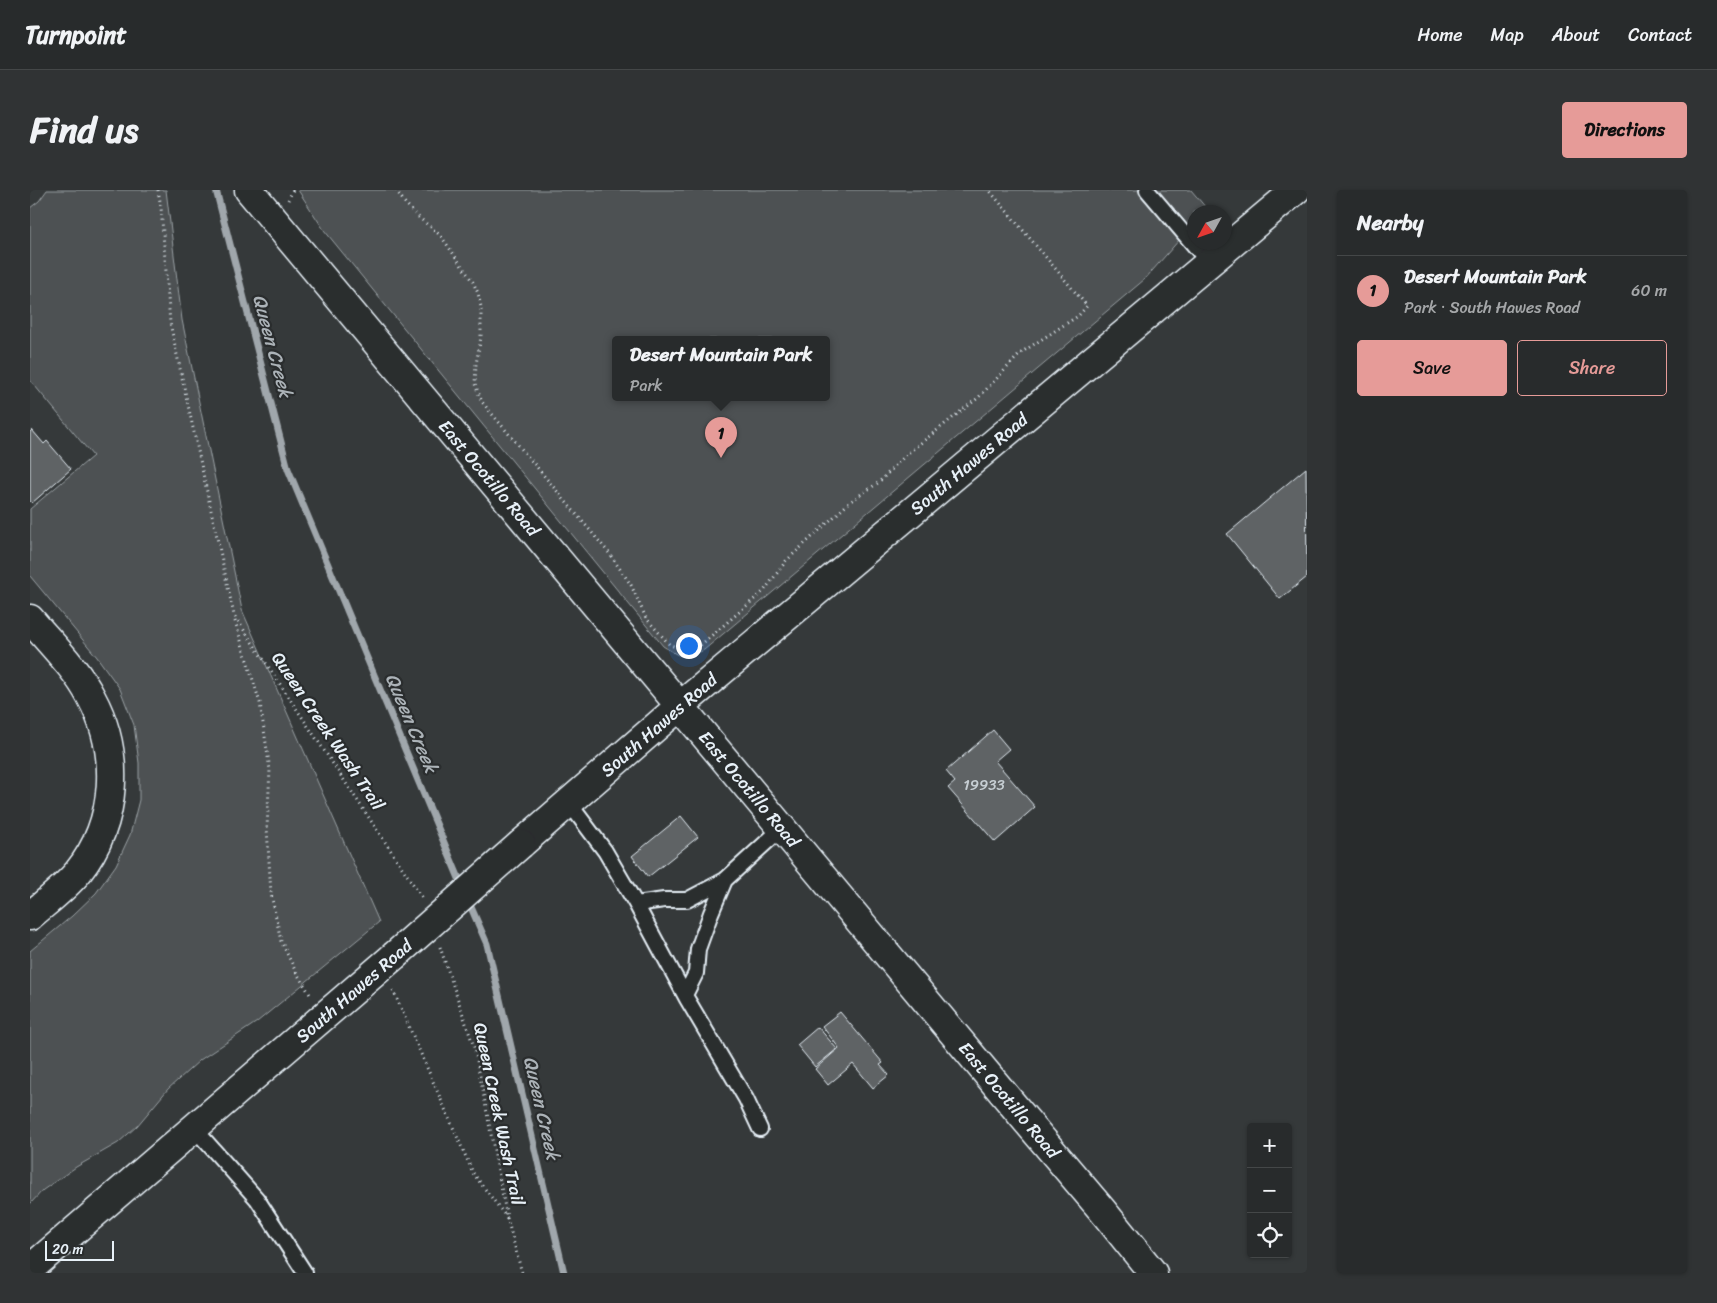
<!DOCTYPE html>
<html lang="en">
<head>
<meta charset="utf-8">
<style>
  :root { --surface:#282b2c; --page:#303334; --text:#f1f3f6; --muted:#a5a7a9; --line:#444748; --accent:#e69b98 }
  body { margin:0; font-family:Sriracha,sans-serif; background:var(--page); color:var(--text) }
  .controls { position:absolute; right:15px; bottom:15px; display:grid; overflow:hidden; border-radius:5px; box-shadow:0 1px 4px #0004 }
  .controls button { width:45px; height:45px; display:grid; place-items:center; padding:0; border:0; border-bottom:1px solid var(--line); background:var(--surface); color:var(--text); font:25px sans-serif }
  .compass { position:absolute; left:1157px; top:15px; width:45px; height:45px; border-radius:50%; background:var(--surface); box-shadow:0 1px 4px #0004; rotate:230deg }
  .scale { position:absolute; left:15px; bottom:12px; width:69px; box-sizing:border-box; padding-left:5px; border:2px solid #e8f1f8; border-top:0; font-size:14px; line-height:18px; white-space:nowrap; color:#e8f1f8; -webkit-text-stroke:4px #2a2d2e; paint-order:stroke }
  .you { position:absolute; left:658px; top:455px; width:18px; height:18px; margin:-12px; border:4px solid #fff; border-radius:50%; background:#1a73e8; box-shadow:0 0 0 8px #1a73e833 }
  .badge { display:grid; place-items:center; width:32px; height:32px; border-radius:50%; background:var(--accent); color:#111; font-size:16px; font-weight:700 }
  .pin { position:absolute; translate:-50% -41px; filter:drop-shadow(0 1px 2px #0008) }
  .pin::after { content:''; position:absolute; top:26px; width:18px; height:15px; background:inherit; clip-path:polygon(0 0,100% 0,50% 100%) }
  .popup { position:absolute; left:582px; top:146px; width:218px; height:65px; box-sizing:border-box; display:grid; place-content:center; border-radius:5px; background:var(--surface); filter:drop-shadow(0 1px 4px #0005); font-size:16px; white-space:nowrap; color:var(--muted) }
  .popup b { font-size:19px; color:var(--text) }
  .popup::after { content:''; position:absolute; left:50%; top:100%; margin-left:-10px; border:10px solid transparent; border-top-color:var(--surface) }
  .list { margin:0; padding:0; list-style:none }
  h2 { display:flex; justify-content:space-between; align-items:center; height:65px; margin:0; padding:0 20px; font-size:21px }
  h2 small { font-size:16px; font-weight:400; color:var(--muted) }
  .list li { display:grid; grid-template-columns:32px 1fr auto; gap:15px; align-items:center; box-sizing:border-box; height:70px; padding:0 20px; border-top:1px solid var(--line) }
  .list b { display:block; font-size:19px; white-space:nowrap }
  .list p { margin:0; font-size:16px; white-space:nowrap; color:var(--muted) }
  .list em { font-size:16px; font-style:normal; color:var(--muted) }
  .actions { display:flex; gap:10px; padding:15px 20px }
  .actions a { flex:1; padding:11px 0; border:1px solid var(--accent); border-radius:5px; text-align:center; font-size:18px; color:var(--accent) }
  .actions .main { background:var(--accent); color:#111 }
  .icon { flex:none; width:28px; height:28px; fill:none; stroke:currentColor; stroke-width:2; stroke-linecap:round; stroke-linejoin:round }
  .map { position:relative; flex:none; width:1277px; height:1083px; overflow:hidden; border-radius:5px }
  header { display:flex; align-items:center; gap:30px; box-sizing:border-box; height:70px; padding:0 25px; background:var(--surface); border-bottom:1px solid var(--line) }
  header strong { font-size:24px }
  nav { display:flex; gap:28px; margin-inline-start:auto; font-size:18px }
  .intro { display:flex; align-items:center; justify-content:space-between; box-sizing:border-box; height:120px; padding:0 30px }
  h1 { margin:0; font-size:35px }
  .button { padding:12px 22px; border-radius:5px; background:var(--accent); color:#111; font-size:18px; font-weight:700 }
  main { display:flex; gap:30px; padding:0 30px }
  aside { flex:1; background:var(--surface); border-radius:5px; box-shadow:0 1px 4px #0004 }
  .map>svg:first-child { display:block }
  .green { fill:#4d5152; stroke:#9aa1a5; fill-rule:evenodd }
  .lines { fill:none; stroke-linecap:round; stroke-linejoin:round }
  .stream { stroke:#a0a7ac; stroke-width:7 }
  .building { fill:#5f6365; stroke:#e8f1f8 }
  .lane-casing { stroke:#e8f1f8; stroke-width:18 }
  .street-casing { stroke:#e8f1f8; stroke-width:31 }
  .secondary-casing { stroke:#e8f1f8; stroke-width:31 }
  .path { stroke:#e8f1f8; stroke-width:3; stroke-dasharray:1 4; stroke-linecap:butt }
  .lane { stroke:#2a2d2e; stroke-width:14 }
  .street { stroke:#2a2d2e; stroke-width:28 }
  .secondary { stroke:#2a2d2e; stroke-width:28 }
  .secondary-bridge-casing { stroke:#e8f1f8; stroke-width:31; stroke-linecap:butt }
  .secondary-bridge { stroke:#2a2d2e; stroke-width:28 }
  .labels { text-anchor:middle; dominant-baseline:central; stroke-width:4.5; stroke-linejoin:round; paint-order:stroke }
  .number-label { font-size:15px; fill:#c6ced3 }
  .street-label { font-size:18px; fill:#e8f1f8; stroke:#2a2d2e }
  .water-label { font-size:19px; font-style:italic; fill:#acb3b8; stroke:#2a2d2e }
</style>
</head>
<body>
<header>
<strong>Turnpoint</strong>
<nav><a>Home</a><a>Map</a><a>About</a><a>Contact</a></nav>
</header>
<div class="intro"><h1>Find us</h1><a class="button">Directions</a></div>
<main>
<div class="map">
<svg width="1277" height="1083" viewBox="0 0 1277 1083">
  <rect width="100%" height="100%" fill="#35393a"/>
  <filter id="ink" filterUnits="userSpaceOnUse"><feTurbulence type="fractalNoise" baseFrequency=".02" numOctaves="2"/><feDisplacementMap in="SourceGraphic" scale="10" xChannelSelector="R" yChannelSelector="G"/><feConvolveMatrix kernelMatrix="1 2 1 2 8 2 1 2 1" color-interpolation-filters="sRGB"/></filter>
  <g filter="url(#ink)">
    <path class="green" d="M17,0H136L152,130L212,420L349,732L227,832L170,870L138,899L107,936L88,953L46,977L13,1000L0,1014V761L42,726L66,703L86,675L100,645L109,610V573L104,535L90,499L67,467L0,386V319L63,266L0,190V18L9,11Z
      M268,0H1161L1177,19L1174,22H1164V33L1115,89L674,460C654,469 653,469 633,456L294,40ZM586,149H796V207H586Z"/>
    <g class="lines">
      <path class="stream" d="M186,0L258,279L433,698
        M437,708L457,754L534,1083"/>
    </g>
    <path class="building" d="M2,240L14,254L17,251L41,279L2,313L0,311V242Z
      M1276,278L1277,387L1250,409L1197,344Z
      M963,540L979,559L965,571L1005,617L965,652L918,598L925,592L916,581Z
      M651,626L668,647L618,687L602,666Z
      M810,822L853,873L850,875L859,885L843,898L823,874L798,895L785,879L809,858L792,836Z
      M788,837L807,859L785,877L767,855Z"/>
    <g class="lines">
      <g class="lane-casing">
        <path id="lane" d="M1117,0L1179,73
          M539,613L575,661L606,714L657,809L716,909L730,939
          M606,714L634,710H657L695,690L752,638
          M655,805L666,783L668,759L681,723L695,690
          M164,938L227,1009L275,1083"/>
      </g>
      <g class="street-casing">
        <path id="street" d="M0,429C21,454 46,478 61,507C91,562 88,632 48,682C34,699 16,712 0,726"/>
      </g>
      <g class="secondary-casing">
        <path id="secondary" d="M219,0L994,928L1072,1020L1123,1083
          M491,654L650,516L1266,0
          M0,1079L364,766"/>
      </g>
      <path class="path" d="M128,0L131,17L140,133L204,425L393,709
        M366,0L375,13L386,25L411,46L443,92L448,103L451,117V147L446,174L445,194L452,212L579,363L601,395L616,428L640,455L657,460L667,458L734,401L756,371L821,311L848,293L878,263L948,208L992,162L1048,126L1057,116L959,0
        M258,10L263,0
        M205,431L230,513L240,580L237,638L241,704L251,751L265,780L281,806
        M410,757L445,860L477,1028L492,1083
        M363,800L443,983L477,1028"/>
      <use href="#lane" class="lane"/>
      <use href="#street" class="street"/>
      <use href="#secondary" class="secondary"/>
      <g class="secondary-bridge-casing">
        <path id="secondary-bridge" d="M364,766L491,654"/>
      </g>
      <use href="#secondary-bridge" class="secondary-bridge"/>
    </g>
  </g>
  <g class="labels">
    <g class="number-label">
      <text x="954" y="595">19933</text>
    </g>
    <g class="street-label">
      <text transform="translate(939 274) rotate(-40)">South Hawes Road</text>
      <text transform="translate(459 288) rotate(50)">East Ocotillo Road</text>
      <text transform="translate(629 535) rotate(-41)">South Hawes Road</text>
      <text transform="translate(298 541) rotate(56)">Queen Creek Wash Trail</text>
      <text transform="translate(719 599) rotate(50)">East Ocotillo Road</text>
      <text transform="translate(324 801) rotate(-41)">South Hawes Road</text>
      <text transform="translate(979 910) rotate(50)">East Ocotillo Road</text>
      <text transform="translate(469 924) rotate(78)">Queen Creek Wash Trail</text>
    </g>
    <g class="water-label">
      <text transform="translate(243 156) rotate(75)">Queen Creek</text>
      <text transform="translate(382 533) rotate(67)">Queen Creek</text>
      <text transform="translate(512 918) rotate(77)">Queen Creek</text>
    </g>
  </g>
</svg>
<div class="controls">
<button>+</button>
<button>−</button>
<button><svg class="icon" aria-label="locate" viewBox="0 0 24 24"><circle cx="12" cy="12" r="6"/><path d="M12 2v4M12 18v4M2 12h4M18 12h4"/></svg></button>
</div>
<svg class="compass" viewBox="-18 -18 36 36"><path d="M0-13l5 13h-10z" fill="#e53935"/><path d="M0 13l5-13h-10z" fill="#a5a7a9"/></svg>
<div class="scale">20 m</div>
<div class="you"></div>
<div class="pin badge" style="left:691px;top:268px">1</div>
<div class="popup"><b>Desert Mountain Park</b>Park</div>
</div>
<aside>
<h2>Nearby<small></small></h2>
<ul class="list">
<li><span class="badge">1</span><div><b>Desert Mountain Park</b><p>Park · South Hawes Road</p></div><em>60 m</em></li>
</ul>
<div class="actions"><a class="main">Save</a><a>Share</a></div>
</aside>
</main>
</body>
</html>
